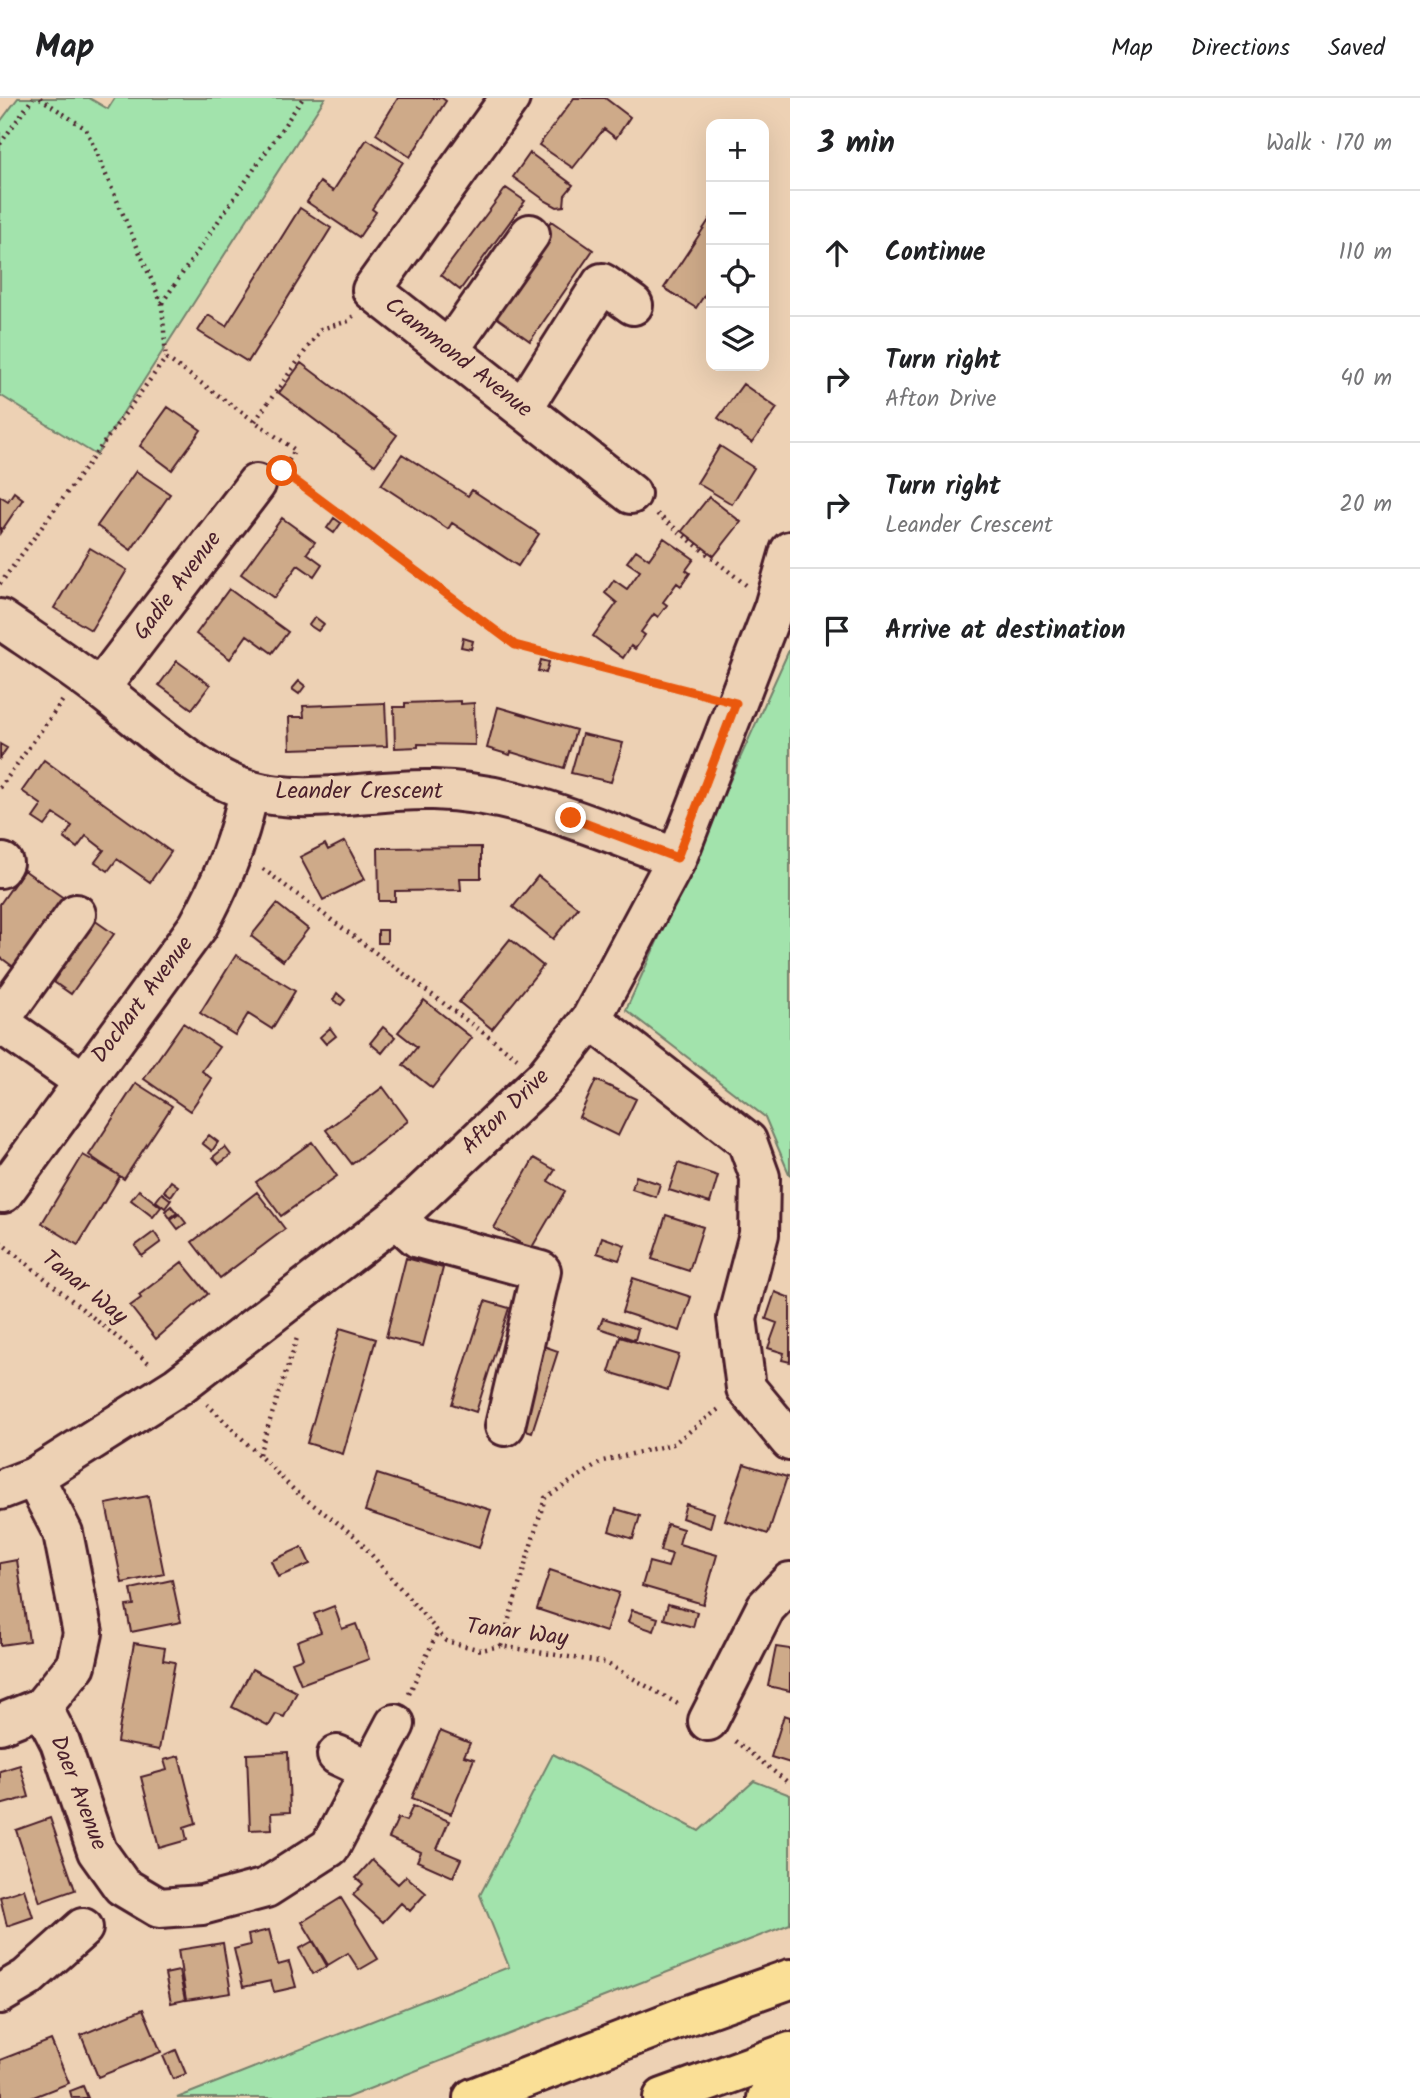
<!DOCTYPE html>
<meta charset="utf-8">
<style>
:root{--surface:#fff;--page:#f6f6f6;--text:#202124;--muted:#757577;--line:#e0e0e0}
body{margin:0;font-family:Kalam,sans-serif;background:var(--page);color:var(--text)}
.controls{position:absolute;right:21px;top:21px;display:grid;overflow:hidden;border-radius:14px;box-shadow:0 7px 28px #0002}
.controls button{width:63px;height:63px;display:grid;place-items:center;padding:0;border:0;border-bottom:2px solid var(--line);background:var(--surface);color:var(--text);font:35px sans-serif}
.stop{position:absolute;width:21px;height:21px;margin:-16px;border:5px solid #ea580c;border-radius:50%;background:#fff}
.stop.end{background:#ea580c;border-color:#fff;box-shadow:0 2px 7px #0008}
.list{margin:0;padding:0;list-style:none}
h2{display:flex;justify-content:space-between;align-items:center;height:91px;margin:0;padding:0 28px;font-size:30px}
h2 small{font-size:23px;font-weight:400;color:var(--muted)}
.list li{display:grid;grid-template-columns:46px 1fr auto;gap:21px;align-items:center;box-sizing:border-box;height:126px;padding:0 28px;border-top:2px solid var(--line)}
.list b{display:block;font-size:26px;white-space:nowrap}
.list p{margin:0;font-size:23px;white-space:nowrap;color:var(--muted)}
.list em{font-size:23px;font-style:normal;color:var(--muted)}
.icon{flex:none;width:38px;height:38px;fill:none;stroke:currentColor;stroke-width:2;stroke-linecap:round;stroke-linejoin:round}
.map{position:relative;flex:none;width:790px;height:2000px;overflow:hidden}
header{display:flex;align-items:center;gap:42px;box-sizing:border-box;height:98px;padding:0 35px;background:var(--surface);border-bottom:2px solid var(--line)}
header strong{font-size:33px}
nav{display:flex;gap:38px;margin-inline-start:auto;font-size:24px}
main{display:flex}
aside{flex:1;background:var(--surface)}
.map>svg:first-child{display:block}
.green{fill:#a2e3ac;stroke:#76816c;stroke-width:2}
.building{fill:#ceaa89;stroke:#4a1f2b;stroke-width:2}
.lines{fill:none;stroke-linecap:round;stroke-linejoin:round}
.minor-casing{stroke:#4a1f2b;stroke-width:44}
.highway-casing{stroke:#4a1f2b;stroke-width:44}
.path{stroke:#4a1f2b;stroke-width:4.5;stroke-dasharray:2 5;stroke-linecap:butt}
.minor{stroke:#edd1b4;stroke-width:38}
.highway{stroke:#fadf96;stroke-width:38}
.route{stroke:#ea580c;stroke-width:9}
.labels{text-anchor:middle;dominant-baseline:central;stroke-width:7;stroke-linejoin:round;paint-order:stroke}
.street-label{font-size:23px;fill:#4a1f2b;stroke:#edd1b4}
</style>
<header>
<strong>Map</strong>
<nav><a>Map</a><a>Directions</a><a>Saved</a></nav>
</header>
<main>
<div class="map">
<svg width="790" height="2000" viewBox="0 0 790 2000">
<rect width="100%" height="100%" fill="#edd1b4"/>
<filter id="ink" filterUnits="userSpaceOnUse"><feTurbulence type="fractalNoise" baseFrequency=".0143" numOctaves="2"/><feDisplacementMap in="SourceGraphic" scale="14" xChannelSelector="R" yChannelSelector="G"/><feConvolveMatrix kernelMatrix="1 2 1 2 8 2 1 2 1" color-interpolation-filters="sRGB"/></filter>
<g filter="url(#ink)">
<path class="green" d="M18,0H89L108,11L115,0H325L96,357L0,297V24Z
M790,550V1078L765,1019L626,912Z
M553,1656L699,1733L754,1683L790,1697V1826L346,2000H177L509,1869L480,1797Z"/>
<path class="building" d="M398,0H442L446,3L410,59L376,36Z
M574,0H605L630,19L616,40L604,31L573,70L539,47Z
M367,41L403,64L372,111L376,114L359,139L307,104L320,84L333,93Z
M530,55L573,87L565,97L564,108L557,109L546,103L513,79Z
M506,90L525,103L460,192L441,177Z
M300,110L331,130L248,264L198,233L208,217L226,228Z
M711,119V187L696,210L664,190Z
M551,123L593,152L530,243L489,214Z
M301,265L397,337L375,367L279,295Z
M743,286L777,310L752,345L718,320Z
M168,309L201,332L172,372L140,348Z
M720,348L754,370L732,406L697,385Z
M402,356L468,398L472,392L539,436L518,468L452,425L448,431L381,387Z
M136,373L170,396L131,452L97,428Z
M14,394L23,401L0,435V398L8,403Z
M709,399L741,424L714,458L682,433Z
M282,420L315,444L307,455L322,466L314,478L298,467L274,500L241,476Z
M334,420L341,425L334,435L327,430Z
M664,440L694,461L686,472L690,475L681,488L677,485L663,504L667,507L658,519L654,516L641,534L645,537L635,551L631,548L623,560L593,538L617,505L605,495L614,482L627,491L640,473L627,464L636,452L649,461Z
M90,450L127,472L91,532L54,510Z
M229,491L288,534L272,555L247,537L230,561L196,536Z
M315,519L324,526L318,533L309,527Z
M463,540L473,543L471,551L461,549Z
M541,562L549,564L546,575L538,573Z
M177,563L210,587L192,611L159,587Z
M299,583L305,588L299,596L292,591Z
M461,603V606L474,605L475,647L418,646V649L395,650L394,609H405V605Z
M385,605L387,648L290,651L289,619H304L303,608Z
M498,609L576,632L564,670L511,654L510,657L487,650Z
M582,636L623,645L611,684L571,675Z
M0,646L7,650L0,660Z
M44,662L171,754L150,784L117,761L108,773L95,764L104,752L86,738L77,750L64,740L72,728L54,716L45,728L33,720L42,707L22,693Z
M345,743L365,781L323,802L300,759L325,746L328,752Z
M481,749V780H460L461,792L395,793V803H379L378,750Z
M24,772L65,801L15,870L0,859V806Z
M538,778L578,810L553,841L513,809Z
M277,806L308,831L283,863L251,838Z
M94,822L114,836L71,896L51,882Z
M378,832H387V845H378Z
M510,841L543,868L492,931L459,904Z
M236,857L295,893L272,931L248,916L235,937L200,915Z
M337,895L345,902L341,907L333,902Z
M424,902L472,940L432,990L403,967L417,949L398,934Z
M183,925L219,949L202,973L212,981L190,1013L144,981Z
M383,929L395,939L382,955L370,945Z
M330,930L336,938L326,946L320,939Z
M596,982L636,1001L618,1038L579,1019Z
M136,985L172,1008L124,1081L89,1057Z
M383,989L408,1023L352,1066L326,1032Z
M209,1037L218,1044L212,1053L202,1045Z
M312,1044L337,1078L281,1118L256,1084Z
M225,1049L231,1057L219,1066L213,1059Z
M83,1057L120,1078L78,1147L42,1125Z
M534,1060L555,1072L548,1083L565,1093L531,1151L494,1130Z
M678,1065L718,1078L710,1105L669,1092Z
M636,1078L660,1086L656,1099L632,1091Z
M171,1083L178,1088L171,1098L164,1093Z
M139,1092L161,1109L153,1119L131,1102Z
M257,1094L285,1131L220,1180L192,1144Z
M162,1095L171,1102L165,1110L156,1103Z
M171,1108L177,1115L170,1120L165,1113Z
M179,1116L186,1125L178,1131L171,1122Z
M666,1117L703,1129L689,1173L652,1161Z
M154,1134L161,1144L142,1158L135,1148Z
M602,1139L625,1147L619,1162L597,1155Z
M406,1160L443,1170L423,1248L386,1239Z
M182,1164L208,1196L156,1241L130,1208L141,1200L139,1197Z
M633,1180L691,1199L680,1233L622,1214Z
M775,1194L790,1200V1264L782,1262L784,1255L768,1250L777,1225L766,1221Z
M485,1203L509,1210L476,1314L452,1306Z
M603,1220L638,1231L635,1242L599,1230Z
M340,1230L376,1241L343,1356L307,1345Z
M620,1239L679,1257L668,1292L609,1274Z
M535,1245L558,1253L532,1334L508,1326Z
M744,1366L787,1379L768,1436L725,1422Z
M377,1376L491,1412L479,1450L365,1413Z
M148,1398L164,1476L122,1485L106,1406Z
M686,1406L714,1415L710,1430L682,1420Z
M616,1411L640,1418L633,1441L609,1433Z
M667,1426L683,1431L679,1446L717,1457L703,1506L642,1488L649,1464L668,1469L672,1456L660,1453Z
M302,1449L310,1466L278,1479L271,1463Z
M17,1462L29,1543L0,1547V1465Z
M550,1472L619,1495L606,1534L537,1511Z
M172,1482L181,1524L131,1534L126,1508L134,1507L131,1491Z
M668,1506L697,1514L693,1529L664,1521Z
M334,1508L342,1531L356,1526L369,1561L301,1586L292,1564L303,1560L297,1543L321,1534L314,1516Z
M632,1512L658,1520L654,1533L628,1524Z
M134,1545L165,1550L163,1562L175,1564L159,1652L117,1644Z
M776,1549L790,1551V1593L768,1588Z
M252,1571L297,1594L284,1619L276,1616L269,1628L232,1609Z
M784,1617L790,1619V1665L771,1659Z
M440,1633L470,1645L464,1658L474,1661L451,1716L412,1700Z
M288,1654L290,1714L271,1715L272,1731L250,1732L247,1656Z
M179,1658L196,1725L184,1729L187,1742L159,1750L141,1679L167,1672L164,1662Z
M20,1667L29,1699L0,1707V1673Z
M413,1708L449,1723L437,1751L461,1761L453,1779L417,1763L421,1754L389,1740L398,1720L406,1723Z
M50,1720L75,1792L40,1804L16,1732Z
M372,1762L398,1786L406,1778L426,1795L410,1813L401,1805L383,1824L353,1797L363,1786L356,1780Z
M24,1791L33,1819L7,1828L0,1799Z
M341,1800L378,1861L359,1872L348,1855L328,1867L302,1824Z
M269,1832L278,1867L289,1864L296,1889L274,1894L271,1883L243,1889L234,1851L250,1847L248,1837Z
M313,1843L327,1868L313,1876L299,1851Z
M223,1845L231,1895L186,1902L178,1852Z
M179,1873L185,1902L171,1905L165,1876Z
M143,1911L161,1954L98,1979L81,1937Z
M51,1942L69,1985L31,2000H2L0,1962Z
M176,1952L186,1976L173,1981L163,1958Z
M83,1988L88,2000H72L70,1993Z"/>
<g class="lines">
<defs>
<path id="minor" d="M510,0L372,192L631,396
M449,252L530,136
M523,310L602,185L633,207
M0,521C35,545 71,568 104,594C146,626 198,677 248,692C308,709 373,690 433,692C519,694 598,731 677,760
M100,590L256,386
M0,770L3,765
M591,921L747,1043L760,1079L759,1136L737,1220L746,1290L790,1343
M0,922L76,816
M0,925L83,983
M3,1095L198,828C222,785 240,740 249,692
M396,1120L418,1140L541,1173L505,1328
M0,1392L34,1379L178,1288L396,1120L544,980L591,921L677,760L774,509L790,453
M42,1609L60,1644L97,1753L122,1788L159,1810L202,1807L266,1790L330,1749L395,1626
M708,1623L766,1509L790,1484
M0,1626L42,1609L76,1567L83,1535L63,1435L34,1379
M337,1657L369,1672
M0,1896L27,1880L83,1830"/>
<path id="highway" d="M473,2000L683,1919L790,1881
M663,2000L790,1954
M767,2000L790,1992"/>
</defs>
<use href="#minor" class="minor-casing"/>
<use href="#highway" class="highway-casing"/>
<path class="path" d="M40,0L86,31L162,206L166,260L295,352L284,370
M0,46L33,0
M162,205L303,0
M255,323L321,231L349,223L353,218
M289,378L515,547L704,597
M657,416L746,487
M0,486L166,260
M0,690L63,602
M263,771L517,960
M0,1144L149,1265
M207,1306L295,1393L356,1439L446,1543L481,1552L501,1548L606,1565L678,1606
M259,1356L297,1240
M501,1548L545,1400L603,1363L673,1346L719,1311
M409,1596L438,1533
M735,1643L790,1686"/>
<use href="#minor" class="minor"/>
<use href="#highway" class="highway"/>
</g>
</g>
<g class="lines" filter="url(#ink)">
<path class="route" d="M282,373L515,547L736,605L677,760L571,720"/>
</g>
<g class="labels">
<g class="street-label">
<text transform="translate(458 260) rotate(38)">Crammond Avenue</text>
<text transform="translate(178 488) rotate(-53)">Gadie Avenue</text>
<text x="359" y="694">Leander Crescent</text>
<text transform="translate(143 902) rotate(-53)">Dochart Avenue</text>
<text transform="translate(506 1014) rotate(-44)">Afton Drive</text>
<text transform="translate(84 1190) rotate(39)">Tanar Way</text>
<text transform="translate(517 1535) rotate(7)">Tanar Way</text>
<text transform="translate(78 1695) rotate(69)">Daer Avenue</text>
</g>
</g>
</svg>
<div class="controls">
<button>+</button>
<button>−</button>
<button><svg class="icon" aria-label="locate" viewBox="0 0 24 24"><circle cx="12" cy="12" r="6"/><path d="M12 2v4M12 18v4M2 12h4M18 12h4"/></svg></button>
<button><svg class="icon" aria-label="layers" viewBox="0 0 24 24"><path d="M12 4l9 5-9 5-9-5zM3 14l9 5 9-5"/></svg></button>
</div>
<div class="stop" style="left:282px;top:373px"></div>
<div class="stop end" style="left:571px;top:720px"></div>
</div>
<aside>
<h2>3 min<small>Walk · 170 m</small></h2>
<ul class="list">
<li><svg class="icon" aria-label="ahead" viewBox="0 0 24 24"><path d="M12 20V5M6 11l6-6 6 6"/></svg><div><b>Continue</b></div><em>110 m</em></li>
<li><svg class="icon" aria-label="right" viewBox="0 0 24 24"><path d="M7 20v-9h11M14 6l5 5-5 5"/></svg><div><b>Turn right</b><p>Afton Drive</p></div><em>40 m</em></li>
<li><svg class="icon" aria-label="right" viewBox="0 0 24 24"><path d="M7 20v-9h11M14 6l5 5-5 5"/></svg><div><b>Turn right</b><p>Leander Crescent</p></div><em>20 m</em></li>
<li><svg class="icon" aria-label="arrive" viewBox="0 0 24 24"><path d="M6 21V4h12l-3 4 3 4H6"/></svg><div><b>Arrive at destination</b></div></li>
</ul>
</aside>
</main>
